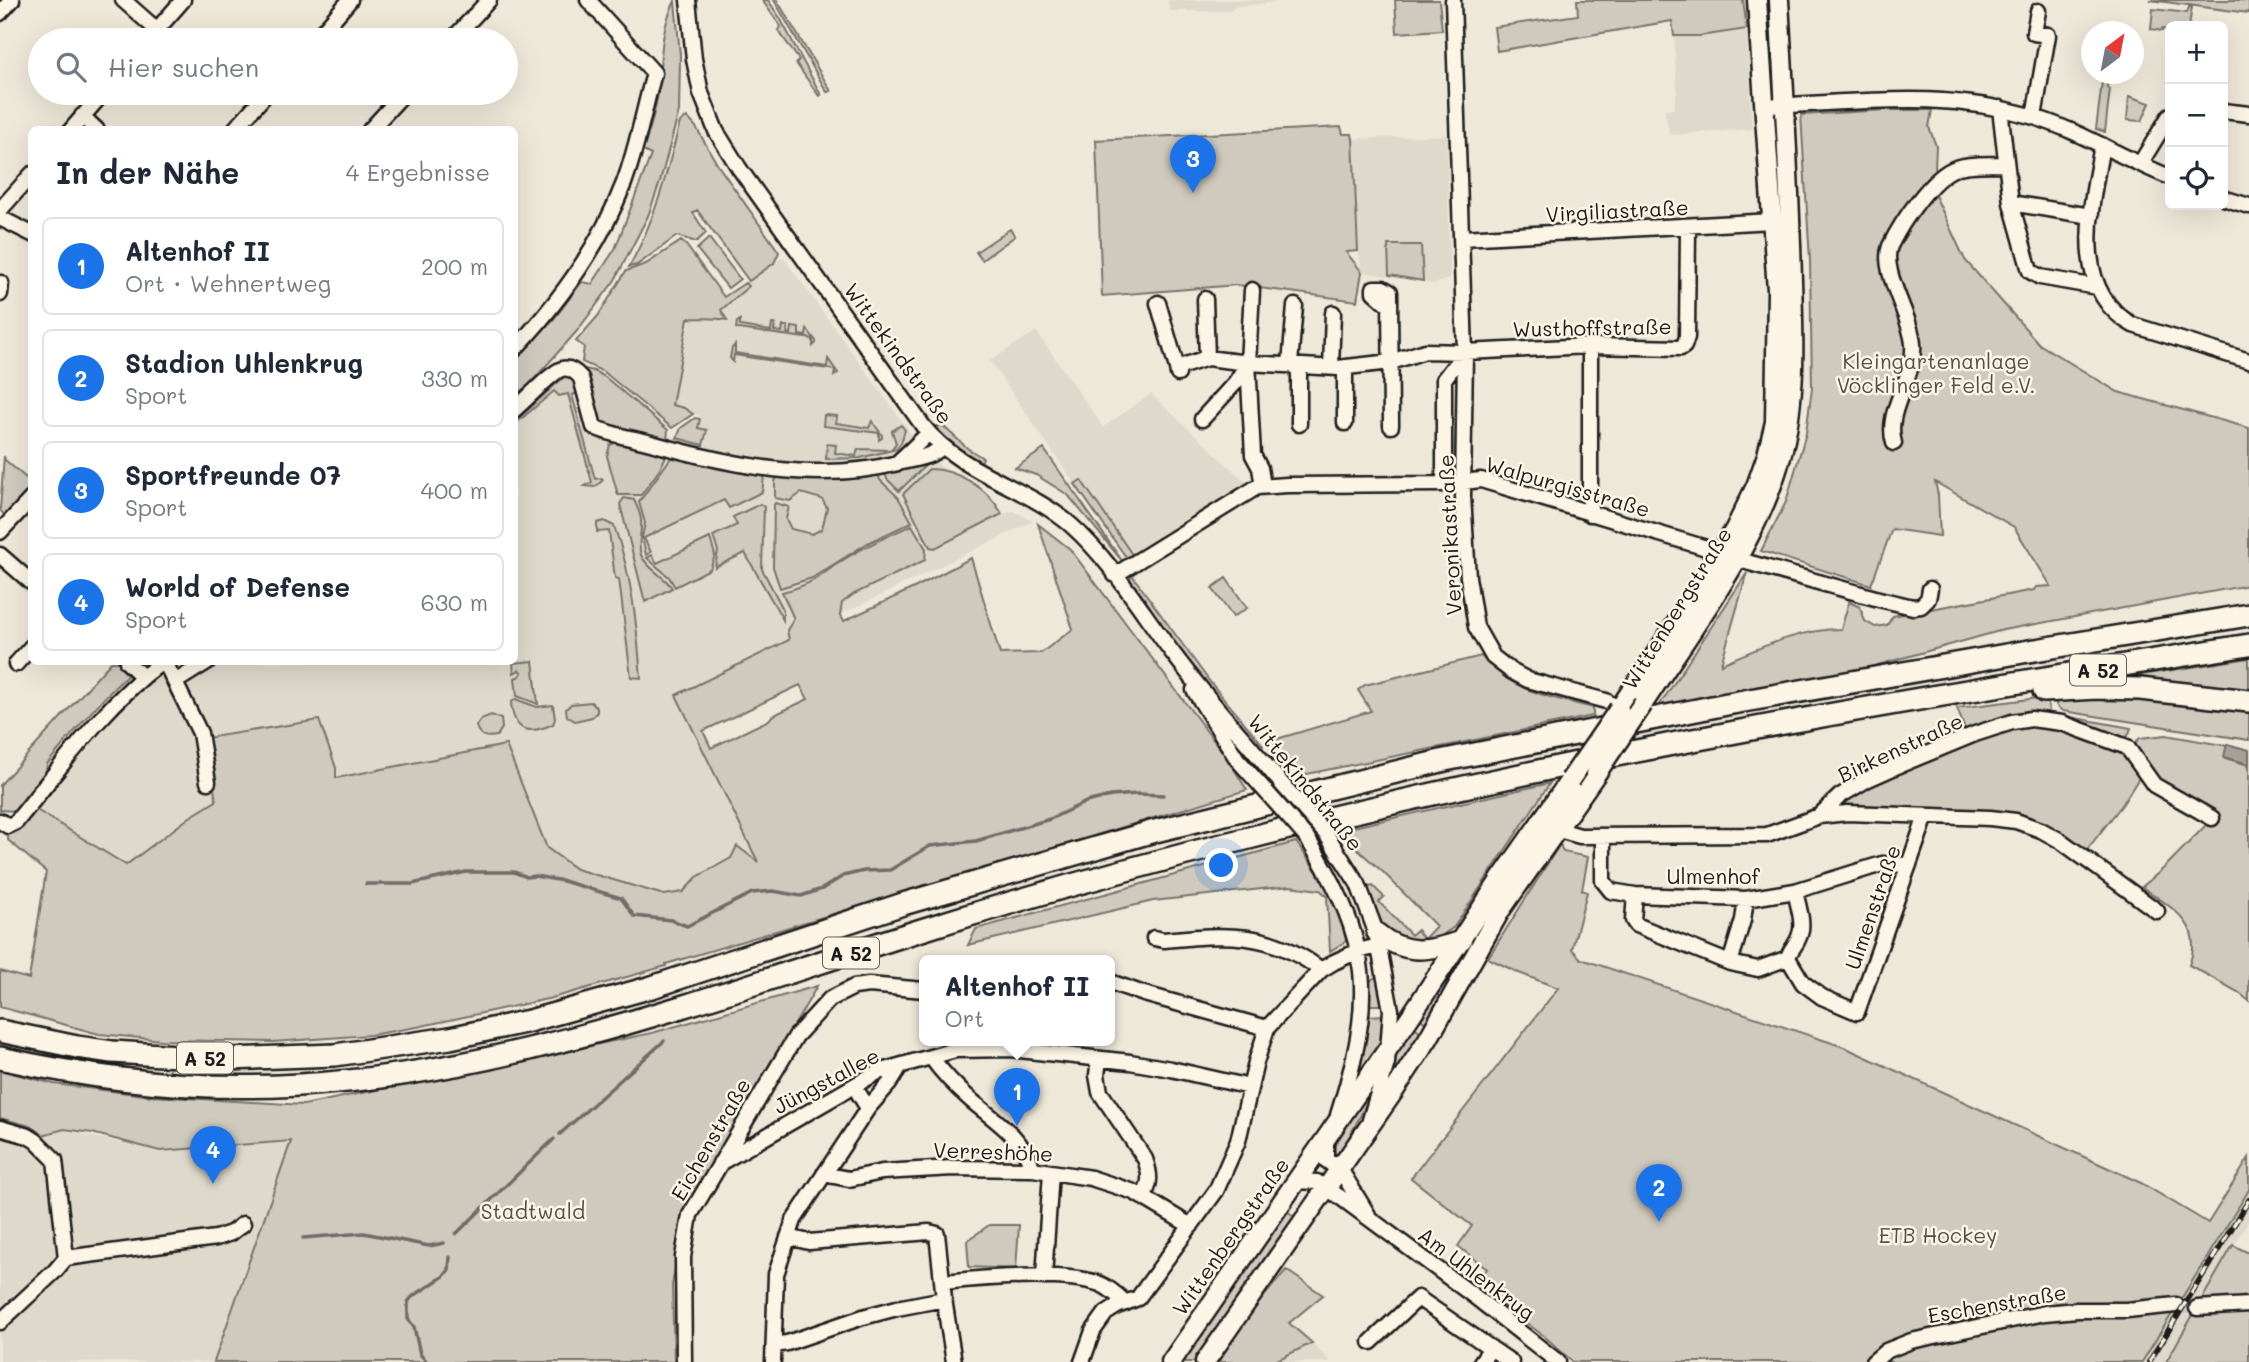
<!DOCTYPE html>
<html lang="de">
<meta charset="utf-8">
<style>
:root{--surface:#fff;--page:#f2f2f3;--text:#1f2937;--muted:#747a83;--line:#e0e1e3;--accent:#1a73e8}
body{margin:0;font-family:Mali,sans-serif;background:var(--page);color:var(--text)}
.controls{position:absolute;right:21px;top:21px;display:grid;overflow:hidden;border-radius:10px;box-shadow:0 7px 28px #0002}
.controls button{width:63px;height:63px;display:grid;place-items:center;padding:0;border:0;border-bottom:2px solid var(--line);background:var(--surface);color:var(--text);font:35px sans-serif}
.compass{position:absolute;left:2081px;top:21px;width:63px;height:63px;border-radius:50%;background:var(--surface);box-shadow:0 7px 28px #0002;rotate:32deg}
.you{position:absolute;left:1222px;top:866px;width:24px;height:24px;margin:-18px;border:5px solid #fff;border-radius:50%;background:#1a73e8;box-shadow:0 0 0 10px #1a73e833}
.badge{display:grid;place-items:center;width:46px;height:46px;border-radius:50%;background:var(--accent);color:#fff;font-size:23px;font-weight:700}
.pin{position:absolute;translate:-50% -58px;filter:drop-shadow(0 2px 4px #0008)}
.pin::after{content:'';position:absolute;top:37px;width:24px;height:21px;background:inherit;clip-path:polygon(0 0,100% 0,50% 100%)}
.popup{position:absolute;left:919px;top:955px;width:196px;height:91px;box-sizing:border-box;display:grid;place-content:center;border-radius:10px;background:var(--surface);filter:drop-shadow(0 2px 5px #0005);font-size:23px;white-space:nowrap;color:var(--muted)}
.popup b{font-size:26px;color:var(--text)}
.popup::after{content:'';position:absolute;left:50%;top:100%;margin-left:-14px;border:14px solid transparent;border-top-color:var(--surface)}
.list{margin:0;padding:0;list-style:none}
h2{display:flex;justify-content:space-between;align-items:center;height:91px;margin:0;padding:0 28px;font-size:30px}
h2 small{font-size:23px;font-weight:400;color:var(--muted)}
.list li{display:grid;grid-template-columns:46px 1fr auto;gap:21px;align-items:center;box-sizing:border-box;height:98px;margin:0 14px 14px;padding:0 14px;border:2px solid var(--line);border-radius:10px}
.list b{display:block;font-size:26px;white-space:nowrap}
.list p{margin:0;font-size:23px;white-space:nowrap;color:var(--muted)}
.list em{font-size:23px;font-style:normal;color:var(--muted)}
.icon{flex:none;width:38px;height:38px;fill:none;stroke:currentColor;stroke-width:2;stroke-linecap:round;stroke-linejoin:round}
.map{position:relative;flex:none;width:2249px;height:1362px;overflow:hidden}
.search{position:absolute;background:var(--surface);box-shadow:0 7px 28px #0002;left:28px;top:28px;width:490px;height:77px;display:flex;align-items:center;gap:18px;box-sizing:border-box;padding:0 24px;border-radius:38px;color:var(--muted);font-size:26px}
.panel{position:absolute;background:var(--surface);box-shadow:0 7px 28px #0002;left:28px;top:126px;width:490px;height:539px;border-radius:10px}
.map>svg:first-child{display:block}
.built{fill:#ded9cb}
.green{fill:#cfcabd;stroke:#76736c;stroke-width:2;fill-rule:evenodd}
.water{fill:#a7a299;stroke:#6f6c67;stroke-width:2}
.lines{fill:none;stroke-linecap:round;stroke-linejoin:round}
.stream{stroke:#6f6c67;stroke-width:3.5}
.minor-tunnel{stroke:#cec9bd;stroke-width:14;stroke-dasharray:14 7;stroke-linecap:butt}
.minor-casing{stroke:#1c1c1c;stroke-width:19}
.major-casing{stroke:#1c1c1c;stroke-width:23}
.highway-casing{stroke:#1c1c1c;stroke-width:26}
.minor{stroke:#fcf5e5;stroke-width:14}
.major{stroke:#fcf5e5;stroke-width:18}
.highway{stroke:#fcf5e5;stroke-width:21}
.rail-casing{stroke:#1c1c1c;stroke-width:6}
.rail{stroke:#fcf5e5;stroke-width:3.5;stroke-dasharray:10;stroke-linecap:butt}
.minor-bridge-casing{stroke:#1c1c1c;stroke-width:19;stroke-linecap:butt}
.major-bridge-casing{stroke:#1c1c1c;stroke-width:23;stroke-linecap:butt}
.minor-bridge{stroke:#fcf5e5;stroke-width:14}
.major-bridge{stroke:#fcf5e5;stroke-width:18}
.labels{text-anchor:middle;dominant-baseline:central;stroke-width:5;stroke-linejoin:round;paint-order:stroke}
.shield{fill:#fcf5e5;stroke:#5f5d58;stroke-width:2}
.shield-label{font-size:19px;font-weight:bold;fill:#1c1c1c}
.street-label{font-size:21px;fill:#1c1c1c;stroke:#fcf5e5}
.park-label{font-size:21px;fill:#52504c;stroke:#fcf5e5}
</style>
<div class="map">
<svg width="2249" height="1362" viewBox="0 0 2249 1362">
<rect width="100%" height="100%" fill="#eee8d9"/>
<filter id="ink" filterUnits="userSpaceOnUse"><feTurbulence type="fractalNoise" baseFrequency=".0143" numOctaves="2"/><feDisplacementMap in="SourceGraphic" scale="14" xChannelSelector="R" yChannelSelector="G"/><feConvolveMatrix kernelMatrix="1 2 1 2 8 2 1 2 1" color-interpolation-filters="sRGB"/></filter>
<g filter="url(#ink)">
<path class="built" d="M1168,0H1293L1232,7V11H1170Z
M1747,29L1752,129L1670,135L1664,109H1674L1677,90L1674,36H1700Z
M1447,135L1450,279L1434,284L1362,272L1358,251L1353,139Z
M783,257L928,457L948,471L980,487L996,504L1002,514L1014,511L1033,521L676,695L760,863L731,858L697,877L683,892L664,895L576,869L547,849L506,745L335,778L206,738L216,801L190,817L126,865L24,801L46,772L47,765L76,729L105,695L143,662H514L515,397L528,392L556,364L563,361H572L585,375L667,441L669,436L703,444L707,430L698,428L700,416L693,414L683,408L672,406L688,317L698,319L714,317L749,286L745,283Z
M1036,331L1103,427L1151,394L1250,486L1133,556L1081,481L1075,484L990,361Z
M57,1129L160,1151L291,1140L214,1362H0V1130L28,1137Z
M2249,1190V1220L2166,1362H2142Z
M1312,1343L1331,1362H1273Z"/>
<path class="green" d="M762,0H768L780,18L821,95L819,96L796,63L799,60L778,30L781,27Z
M774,0H777L831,91L827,92Z
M1395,0H1439L1442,30L1397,33Z
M1577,0H1743L1747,29L1700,36H1674L1672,21L1497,51L1494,27L1578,15Z
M2150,0H2239L2249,1V13Z
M675,1L680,55L679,111L660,182L648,216L615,280L577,331L528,386L515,394V359L553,320L582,282L592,284L615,249L651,155L643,151C649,132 655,113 658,93C661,62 660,29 675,1Z
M2189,7H2192L2189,26H2170V30L2162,29V31L2151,29L2153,9L2187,13Z
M2103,74H2108L2107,88L2110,89L2105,132L2096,129Z
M2129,96L2150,103L2142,121L2127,120Z
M1886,110H1932L1929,127L1936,146L1935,168L1942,178L1933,191L1965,260L2039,344L2118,392L2249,428V585L2003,630L1824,680L1653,715L1747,573L1721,664C1759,648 1799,629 1841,629L1849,602L1860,607L1865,621L1875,627L1887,625L1893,616L2034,590L2036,587L2051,586L2014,527L1935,482L1938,495L1940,536L1892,529L1871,585L1761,551L1786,502L1806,433L1812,388L1810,260L1801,115Z
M687,117L696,127L717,164L779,252L774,263L749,281L697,210L693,213L706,233L696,242L677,236L637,265L629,267C655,221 667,173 680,122Z
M1341,127L1343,134H1352L1353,139L1358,251L1346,252L1362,272L1357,301L1237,285L1102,296L1096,140Z
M1010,229L1015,236L982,260L976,252Z
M709,238L740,279L728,288L697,249Z
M681,241L686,245L724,297L745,283L749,286L721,310L727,320C713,317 701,319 688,318L672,405L684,408L693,414L672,428L604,372L582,362L584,347L576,341L598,316L626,271L646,264Z
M1388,245H1421L1423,281L1389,275Z
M740,320V326L771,331L772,324H775L774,331L782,332L783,326H788L787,333L791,334L792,327L799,328V335L806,336L807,329L816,341V343L813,346V339L738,329L736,328L737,322Z
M735,345V353L827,367L828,359L838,373L834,376L835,370L734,355L733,362L730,358L732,348Z
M585,369L594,371L605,377L668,430L667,441L601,422L598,418Z
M565,376C575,378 577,384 579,393L572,395L595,479L602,478L603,480L595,487L585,486L592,482L568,394L559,396L554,391L515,424V421Z
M824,415L837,416L836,423L869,428L872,421L882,435V438L879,440V433L823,426Z
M695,418L700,419L698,428L707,430L703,445L677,438L681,428Z
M901,425L905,430L901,443L896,449L860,458L826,459L827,444L836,445L835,453L856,456L858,449L891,450L896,443L892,431Z
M937,426H943L967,448L983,458L981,462L955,447L933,428Z
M619,441L667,454L660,469L641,495H618L607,456L610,445Z
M1044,449L1123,562L1068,495L1036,475L1015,468Z
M673,455L760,474L764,477L762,492L729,508L724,500L644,538L651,552L646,555L642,537L645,523L639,502Z
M4,456L5,460L32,483L31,487L5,516L0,510Z
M926,461L928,463L899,491L887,479L885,473Z
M929,469C958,469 989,489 1002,514L935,548L930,547L903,494Z
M878,474L880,480L898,497L912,522L868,543L812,578L780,588L773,567L774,505L775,503L789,507L786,519L791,529L812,534L822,529L827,508L822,499L801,493L790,501L775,498V481L778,477Z
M1081,480L1133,556L1128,559L1123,553L1075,484Z
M624,498L634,500C637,507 641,514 641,521C642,534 637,543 641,555C647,569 664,575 672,588L645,602L620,504Z
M760,504L764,507L762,569L783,609V620L745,553L715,567L718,551L713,536L737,525L733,517Z
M604,521L614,526C632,574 637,627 641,678L631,677L619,579L615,578L609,531L597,532V523Z
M1038,524L1070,549L1229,761L1247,790L666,964V966L552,998L417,1027L370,1035L273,1042L162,1040L99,1034L0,1007V971L29,979L46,872L8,840L9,826L30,806L126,865L190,817L216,801L206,738L319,720L336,768V778L506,745L547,848L576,869L664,895L683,892L697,877L731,858L737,846L758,862L676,695L789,640L787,630L794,619L782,592C816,584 821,573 848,557C869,544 890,535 912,525L926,549L925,560L854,594L842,603L840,615L844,621L916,587L971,558L1000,654L1041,653L1073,629ZM800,685L808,699L772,716L769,720L711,748L703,731Z
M710,538L715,555L710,569L675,587L669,577L647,558L652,555L657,563Z
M1132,575L1210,682L1263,745L1262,748L1292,778L1285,779L1212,694L1131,585L1130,578Z
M1226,578L1247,608L1233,617L1212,588Z
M1481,656C1517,694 1545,695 1593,708V716L1302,775L1270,741L1371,711L1358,690L1365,685Z
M2249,658V694L2119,679L2135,676Z
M533,661L538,704L517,696L515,678L520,676L522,672L519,670L514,673L513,663Z
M111,662H143C106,692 77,728 47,764L46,772L15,811L0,810V785Z
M2118,694L2249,708V740L2063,711C2055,707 2055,703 2057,695Z
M2046,697L2049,710L2045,715L2136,752L2135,743L2140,738L2166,735L2228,746L2225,758L2249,765V1001L2238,992L2189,965C2205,923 2171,908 2142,887L2164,868L2212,819L2142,773L2122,805L2085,852L2064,836L2029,817L1990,810L1847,808L1841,805L1845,799L1967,735L1957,708Z
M515,699L537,707L553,705L555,719L553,724C527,736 514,731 511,703Z
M591,702L597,708V712L592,717L575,721L567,716L566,709L571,704Z
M491,715L501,719L502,728L497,736C486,738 479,737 476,726L481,719Z
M2061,716H2065L2131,728L2128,736L2118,739Z
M1550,783L1454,927L1444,934L1438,942L1406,943L1384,927L1366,891L1369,887L1373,886L1384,897L1379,902L1411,935L1417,930L1424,939L1436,926L1383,872L1341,835L1340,830Z
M1296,842C1318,873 1341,903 1346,941L1330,951L1327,896L1320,890L1290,886L1153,901L968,945L976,929Z
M1560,844L1563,852L1588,857L1582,890L1587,892L1572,949L1581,959L1844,1047L2141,1183L2208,1223L2249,1158V1190L2142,1362H1573L1544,1336L1492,1298L1490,1305L1472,1288L1487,1269L1458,1246L1472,1226L1411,1178L1558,988L1519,973L1488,958Z
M1480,925L1484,928L1428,1024L1417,1017Z
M1375,977L1379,978L1384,1005H1368L1369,982Z
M817,986L685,1214L672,1285L674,1362H214L291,1141L160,1151L92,1133L64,1129L43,1135L30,1126L0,1118V1070L54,1084L152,1096L304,1105L652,1033Z
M1385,1015L1384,1039L1359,1077L1357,1071L1367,1016Z
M1411,1025L1423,1033L1391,1082L1399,1042Z
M1377,1078C1366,1107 1352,1133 1336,1160L1332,1158V1149Z
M1283,1208L1299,1220L1198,1362H1178Z
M989,1225H1019L1016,1269L969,1267L967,1241Z
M2233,1245L2249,1253V1362H2166Z
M1286,1270L1323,1295L1289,1323L1312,1343L1273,1362H1210Z"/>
<path class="water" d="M2227,744L2249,750V764L2224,757Z"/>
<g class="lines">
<path class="stream" d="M366,884H412L466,872H514L527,877L535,876L563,881L621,898L634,916L671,920L687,926L752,893L773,891L801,896L822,889L843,876L864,871L890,870L930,846L976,841L1050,819L1086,802L1111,796L1137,794L1163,795
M560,1134L664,1041
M456,1234L554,1139
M303,1238L364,1233L429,1246L444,1243
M427,1362L420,1354L414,1327L408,1319V1302L412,1297L444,1276L449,1270L450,1257"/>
<path class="minor-tunnel" d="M2176,1305L2197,1308"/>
<defs>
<path id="minor" d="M123,0L157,30
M688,0L694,59L701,93L716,131L739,168L923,426C962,475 1027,486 1072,526C1113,563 1142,613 1175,656C1208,700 1246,741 1281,783
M1453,0L1465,352L1463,496L1468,577L1476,627L1493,657L1511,671L1528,680L1606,701L1619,709
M0,13L12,0
M148,40L183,0
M315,40L350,0
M452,40L489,0
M1764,106C1861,103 1939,89 2034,117C2082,132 2124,159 2170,177
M2000,108L2011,203L2030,271L2040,277L2097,287
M2223,111L2249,114
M82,116L97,130
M2034,117L2048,35L2034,33L2038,11
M71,130L103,93
M234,130L267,93
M370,130L404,93
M2102,145C2092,204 2068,289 2133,325L2249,361
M2140,164L2170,115
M2223,198L2249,206
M2011,203L2091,216
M0,210L32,174
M0,218L32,234
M1462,238L1773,221
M1252,290L1248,363L1253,455L1260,468L1263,486
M0,294L1,283
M1205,299L1207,358
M1158,303L1177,368
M1390,306L1374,292V288H1383L1390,292L1391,426
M514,350C560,301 600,246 624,183C637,148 644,109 654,73L588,0
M1290,364L1295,306
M1331,367L1333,313
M1345,367V423
M1178,374L1177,368L1207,358L1248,363L1338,368L1391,362L1425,351L1465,352L1590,346L1681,348L1684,346L1687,337L1688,227
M514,410C524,402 553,371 562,369C570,367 576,372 581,378L594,427C611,435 632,438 651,443C729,465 817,484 898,463C913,459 930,458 942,447
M1202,419L1235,383L1248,363
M1299,424V366
M1894,443C1884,410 1916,378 1913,344C1911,315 1880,271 1890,246C1901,223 1932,176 1956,168C1970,163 1990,165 2005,164
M898,462L929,433
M1444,484V379L1465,352
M1590,514V346
M0,532L32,498
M0,555L32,583
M1115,575L1257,487L1287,485L1444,484L1481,480L1703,547L1750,563L1879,599L1913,607L1921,606L1928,599L1930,589
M127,662L142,676
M165,662L200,733L208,782
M16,664L32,646
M175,682L207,662
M1194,690L1237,759L1262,787
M1819,816L1847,813L1990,818L2016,821L2041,830L2061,841L2157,911
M1542,817L1566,832L1580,836L1767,835L1819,816L1840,796L1868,779L1895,767L1975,734L2012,722L2031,719L2062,723L2127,747L2154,785L2212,818
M0,821L8,826L16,822C61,767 104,705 162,662
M1326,834L1358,884L1376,932L1391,1010L1387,1063L1370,1120
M1603,837V881L1611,891L1635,895L1746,899L1795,891L1882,864L1909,865
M1307,838C1373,943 1375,998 1338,1115
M1635,895L1633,920L1636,925L1730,963L1758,969L1788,958C1790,949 1796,946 1799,937C1805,924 1798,906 1795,891
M1154,938L1164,940C1225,934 1270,930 1321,970
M1788,958L1803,983L1822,997L1857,1012L1926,816
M1730,963L1743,920L1746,899
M1110,982L1144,994L1267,1028
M931,1057C943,1074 957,1088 972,1101C997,1122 1022,1137 1033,1169
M1099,1059L1097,1075L1100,1092L1145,1159C1150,1173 1152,1185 1142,1197
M859,1094L868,1108
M0,1128L28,1136L36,1141L55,1160L66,1258
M1326,1138V1160L1333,1165L1346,1159
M720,1163L878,1072L955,1050L1010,1049L1130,1062L1171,1069L1250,1087
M1340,1169L1368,1215
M824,1174L849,1179L882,1172L953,1168L1033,1169L1051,1172L1091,1178L1134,1192L1191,1226
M1295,1181L1317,1182L1343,1199L1474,1296L1558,1362
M788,1237L809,1242L929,1232L937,1234L944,1299L954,1362
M1044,1277L1051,1172
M943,1282C983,1278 1063,1271 1100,1284C1110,1288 1118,1296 1126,1303
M2197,1308L2249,1305
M0,1322L55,1271L66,1258L216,1238L231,1233L243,1224
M1371,1342L1418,1298L1511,1362
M774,1345L787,1343L863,1317L897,1308L944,1299
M684,1362L683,1257L690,1215L796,1036L830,999L854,987L869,985L924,990
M773,1362L776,1274L794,1220L868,1108L889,1084L900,1066
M1082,1362L1093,1331L1106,1313L1117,1306L1138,1298L1216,1191L1238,1141L1256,1062L1267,1028L1321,970L1334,962L1358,951L1379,946
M1481,1362L1491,1348
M1873,1362L1886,1351L1911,1341L2045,1313L2077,1310H2127L2176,1305"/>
<path id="major" d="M1643,704C1690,631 1751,553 1777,470C1797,409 1794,344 1792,281C1790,187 1784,94 1779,0
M1619,709L1674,627L1735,529L1756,486L1767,455L1775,422L1777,290L1757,0
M1376,932C1405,956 1428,952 1462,940
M1171,1362L1410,1017L1500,880L1570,780
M1205,1362L1394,1091L1428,1039L1500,911L1596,774"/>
<path id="highway" d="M2044,691L2097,688L2140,689L2249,701
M0,1031L77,1047L112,1052L228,1059L335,1055L450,1038L529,1021L652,987L903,904L1151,832L1445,760L1727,704L2023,652L2249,615
M0,1058C98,1080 198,1091 299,1085C511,1073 714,995 915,932C1025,897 1137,866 1249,838C1578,754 1914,698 2249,645"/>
</defs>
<use href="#minor" class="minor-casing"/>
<use href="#major" class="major-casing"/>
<use href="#highway" class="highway-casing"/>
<use href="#minor" class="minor"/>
<use href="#major" class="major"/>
<use href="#highway" class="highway"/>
<defs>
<path id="rail" d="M2149,1362L2249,1200"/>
</defs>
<use href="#rail" class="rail-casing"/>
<use href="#rail" class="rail"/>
<defs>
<path id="minor-bridge" d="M1281,783L1326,834
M1262,787L1307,838"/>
<path id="major-bridge" d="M1596,774L1643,704
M1570,780L1619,709"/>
</defs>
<use href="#minor-bridge" class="minor-bridge-casing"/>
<use href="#major-bridge" class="major-bridge-casing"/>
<use href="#minor-bridge" class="minor-bridge"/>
<use href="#major-bridge" class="major-bridge"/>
</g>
</g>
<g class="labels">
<g class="shield">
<rect x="2070" y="654.5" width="56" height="31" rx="5"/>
<rect x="823" y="937.5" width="56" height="31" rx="5"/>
<rect x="177" y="1042.5" width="56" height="31" rx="5"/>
</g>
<g class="shield-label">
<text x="2098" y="670">A 52</text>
<text x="851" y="953">A 52</text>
<text x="205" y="1058">A 52</text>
</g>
<g class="street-label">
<text transform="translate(1617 210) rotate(-3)">Virgiliastraße</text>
<text transform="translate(1592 327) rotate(-1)">Wusthoffstraße</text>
<text transform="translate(899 353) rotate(54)">Wittekindstraße</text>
<text transform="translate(1568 486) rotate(16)">Walpurgisstraße</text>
<text transform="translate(1449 535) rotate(-93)">Veronikastraße</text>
<text transform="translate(1676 608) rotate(-58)">Wittenbergstraße</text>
<text transform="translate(1900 747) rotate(-25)">Birkenstraße</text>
<text transform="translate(1306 782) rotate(51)">Wittekindstraße</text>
<text x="1713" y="875">Ulmenhof</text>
<text transform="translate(1872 907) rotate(-71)">Ulmenstraße</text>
<text transform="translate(826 1080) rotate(-28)">Jüngstallee</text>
<text transform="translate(710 1139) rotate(-60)">Eichenstraße</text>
<text transform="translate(993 1151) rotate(2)">Verreshöhe</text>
<text transform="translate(1230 1236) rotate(-55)">Wittenbergstraße</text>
<text transform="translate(1477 1273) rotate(37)">Am Uhlenkrug</text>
<text transform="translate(1997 1303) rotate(-10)">Eschenstraße</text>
</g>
<g class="park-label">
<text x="1936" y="360">Kleingartenanlage<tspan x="1936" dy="24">Vöcklinger Feld e.V.</tspan></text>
<text x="533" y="1210">Stadtwald</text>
<text x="1938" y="1234">ETB Hockey</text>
</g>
</g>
</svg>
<div class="controls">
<button>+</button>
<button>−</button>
<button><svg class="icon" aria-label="locate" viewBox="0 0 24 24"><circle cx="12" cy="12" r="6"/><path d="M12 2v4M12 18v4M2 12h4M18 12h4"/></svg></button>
</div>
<svg class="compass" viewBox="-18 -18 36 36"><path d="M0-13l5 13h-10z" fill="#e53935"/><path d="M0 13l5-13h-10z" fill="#747a83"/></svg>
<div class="you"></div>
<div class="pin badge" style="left:1017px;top:1126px">1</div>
<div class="popup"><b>Altenhof II</b>Ort</div>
<div class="pin badge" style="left:1659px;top:1222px">2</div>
<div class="pin badge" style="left:1193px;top:193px">3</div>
<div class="pin badge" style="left:213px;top:1184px">4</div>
<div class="search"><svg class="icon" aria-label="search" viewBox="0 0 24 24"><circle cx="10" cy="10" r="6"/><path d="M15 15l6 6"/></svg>Hier suchen</div>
<section class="panel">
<h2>In der Nähe<small>4 Ergebnisse</small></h2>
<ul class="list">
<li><span class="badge">1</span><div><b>Altenhof II</b><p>Ort · Wehnertweg</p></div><em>200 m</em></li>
<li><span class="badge">2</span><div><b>Stadion Uhlenkrug</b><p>Sport</p></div><em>330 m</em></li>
<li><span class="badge">3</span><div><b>Sportfreunde 07</b><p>Sport</p></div><em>400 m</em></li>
<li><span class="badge">4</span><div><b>World of Defense</b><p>Sport</p></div><em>630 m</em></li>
</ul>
</section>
</div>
